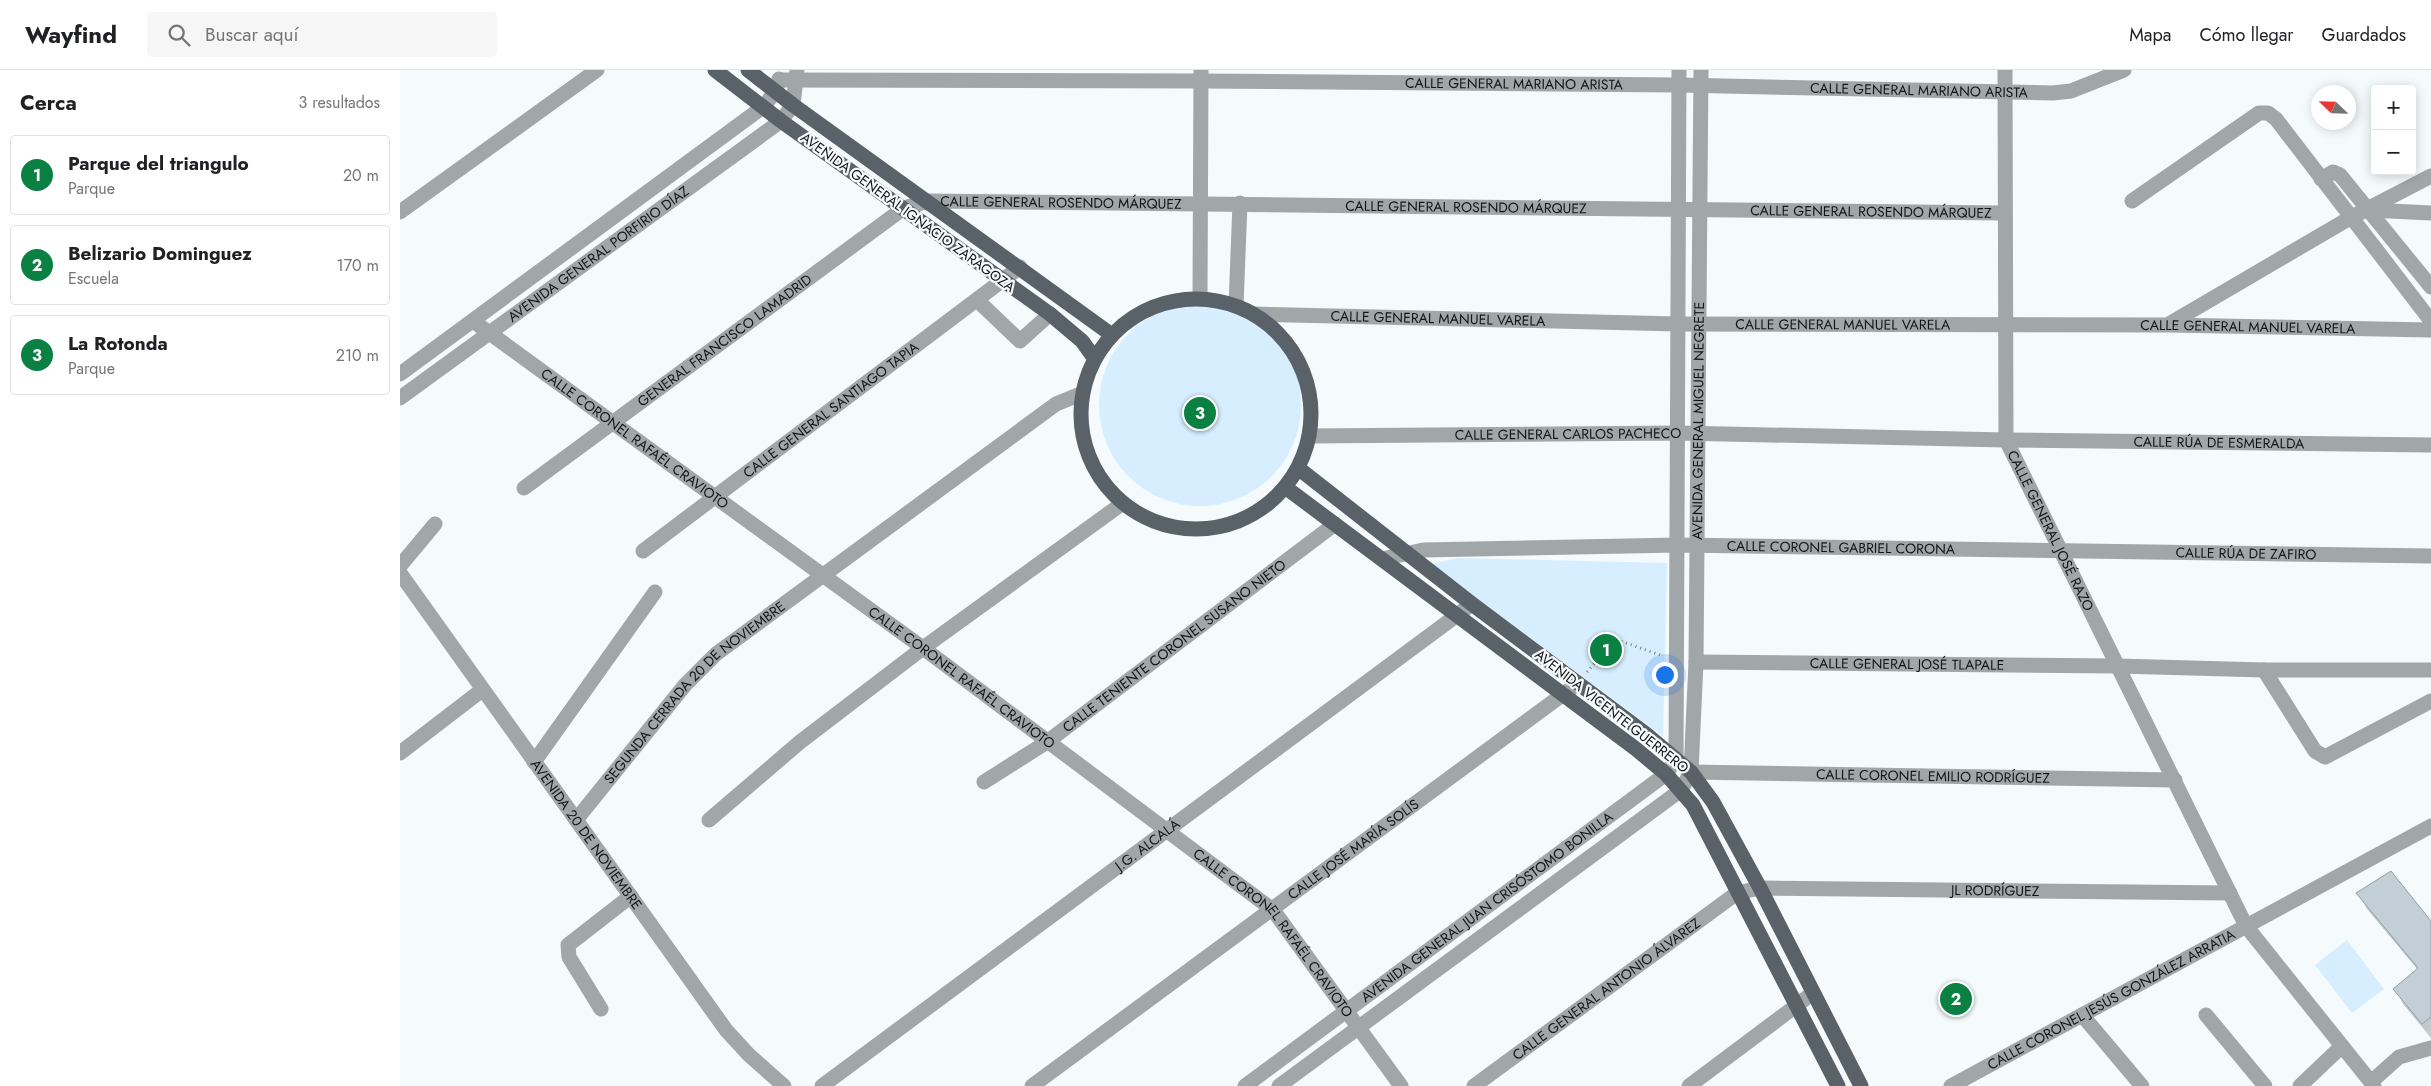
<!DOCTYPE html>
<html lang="es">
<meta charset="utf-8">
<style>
:root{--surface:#fff;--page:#f6f6f6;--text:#202124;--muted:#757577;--line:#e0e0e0;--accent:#0b8043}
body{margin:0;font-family:Jost,sans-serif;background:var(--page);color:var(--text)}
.controls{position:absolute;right:15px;top:15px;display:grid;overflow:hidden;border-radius:5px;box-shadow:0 2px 12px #0003}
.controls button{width:45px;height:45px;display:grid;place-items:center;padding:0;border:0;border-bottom:1px solid var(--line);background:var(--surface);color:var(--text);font:25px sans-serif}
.compass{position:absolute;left:1911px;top:15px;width:45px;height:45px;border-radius:50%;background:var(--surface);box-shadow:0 2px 12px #0003;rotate:293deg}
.you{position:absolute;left:1264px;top:604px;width:18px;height:18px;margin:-12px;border:4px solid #fff;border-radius:50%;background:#1a73e8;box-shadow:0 0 0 8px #1a73e833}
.badge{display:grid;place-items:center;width:32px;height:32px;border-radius:50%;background:var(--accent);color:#fff;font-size:16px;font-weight:700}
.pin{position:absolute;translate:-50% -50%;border:2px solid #fff;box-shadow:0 1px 5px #0006}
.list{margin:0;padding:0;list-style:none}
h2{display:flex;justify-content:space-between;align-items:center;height:65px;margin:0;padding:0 20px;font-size:21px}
h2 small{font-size:16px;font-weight:400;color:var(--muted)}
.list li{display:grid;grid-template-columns:32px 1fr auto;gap:15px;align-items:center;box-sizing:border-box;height:80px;margin:0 10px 10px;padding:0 10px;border:1px solid var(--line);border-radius:5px}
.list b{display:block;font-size:19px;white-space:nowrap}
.list p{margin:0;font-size:16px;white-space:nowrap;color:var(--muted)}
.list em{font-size:16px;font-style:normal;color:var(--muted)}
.icon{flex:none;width:28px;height:28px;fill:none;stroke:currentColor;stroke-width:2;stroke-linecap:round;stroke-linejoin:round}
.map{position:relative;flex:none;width:2031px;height:1016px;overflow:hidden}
header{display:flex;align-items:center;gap:30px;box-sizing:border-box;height:70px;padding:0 25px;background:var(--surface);border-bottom:1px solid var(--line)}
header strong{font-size:24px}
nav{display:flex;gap:28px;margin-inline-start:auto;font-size:18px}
.search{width:350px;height:45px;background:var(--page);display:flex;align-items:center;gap:12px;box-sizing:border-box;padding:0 18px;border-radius:5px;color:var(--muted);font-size:19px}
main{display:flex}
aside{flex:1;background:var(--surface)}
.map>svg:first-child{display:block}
.green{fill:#d6eeff}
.shadow{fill:#0003}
.building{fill:#c3cfd7;stroke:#939fa6}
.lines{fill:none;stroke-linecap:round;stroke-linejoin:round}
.path{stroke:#797d80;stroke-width:3;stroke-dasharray:1 4;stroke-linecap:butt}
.minor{stroke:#a1a6a9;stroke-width:15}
.major{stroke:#596268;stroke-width:15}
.labels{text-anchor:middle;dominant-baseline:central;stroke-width:4.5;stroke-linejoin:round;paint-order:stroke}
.street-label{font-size:14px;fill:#121618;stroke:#f5fafd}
</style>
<header>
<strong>Wayfind</strong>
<div class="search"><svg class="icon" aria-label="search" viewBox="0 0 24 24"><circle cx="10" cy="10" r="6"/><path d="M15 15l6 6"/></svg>Buscar aquí</div>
<nav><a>Mapa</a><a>Cómo llegar</a><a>Guardados</a></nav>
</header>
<main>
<aside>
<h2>Cerca<small>3 resultados</small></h2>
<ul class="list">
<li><span class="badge">1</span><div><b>Parque del triangulo</b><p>Parque</p></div><em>20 m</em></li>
<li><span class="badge">2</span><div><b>Belizario Dominguez</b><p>Escuela</p></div><em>170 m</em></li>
<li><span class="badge">3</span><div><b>La Rotonda</b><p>Parque</p></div><em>210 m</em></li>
</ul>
</aside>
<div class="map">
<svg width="2031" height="1016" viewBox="0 0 2031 1016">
<rect width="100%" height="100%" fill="#f5fafd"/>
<path class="green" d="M699 335a101 101 0 1 1 202 0a101 101 0 1 1-202 0Z
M1057,488L1267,493L1263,666L1031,494Z
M1947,870L1984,919L1952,943L1915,895Z"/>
<path class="shadow" d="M1958,823L2031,853V968L2004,935L1995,919L2018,900L1967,839Z"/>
<path class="building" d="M1991,801L2031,851V947L2022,954L1993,919L2018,898L1956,823Z"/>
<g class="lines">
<path class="path" d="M1187,602L1215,569L1263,586"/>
<g class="minor">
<path id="s1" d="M1605,0L1606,370L1846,856L1974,1016"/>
<path id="s2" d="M379,10L801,11L1278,15L1653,23L1671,21L1724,0"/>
<path d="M1921,109L1933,102L1940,105L2031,217"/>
<path d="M1732,131L1859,43H1868L1876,49L2031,251"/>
<path d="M1969,140L2031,143"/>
<path d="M0,142L197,0"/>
<path d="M800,228L801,0"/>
<path d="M577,230L620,271L650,244"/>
<path d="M836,236L840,133"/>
<path id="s3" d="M854,244L1278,254L1768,255L2031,260"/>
<path id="s4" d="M73,251L523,578L873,840L1001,1016"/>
<path d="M1769,254L1950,148L2031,106"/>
<path d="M0,304L363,37L376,21L379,9"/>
<path id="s5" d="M0,328L381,51L393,35L397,0"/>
<path id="s6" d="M909,366L1279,363L1606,370L2031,375"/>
<path id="s7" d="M124,418L504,138L529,131L1604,143"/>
<path id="s8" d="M243,481L620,197"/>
<path id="s9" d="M982,489L1023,480L1278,475L2031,486"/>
<path d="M0,496L35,454"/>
<path id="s10" d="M0,503L326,960L349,985L384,1016"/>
<path id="s11" d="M1296,592L1718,596L1864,600H2031"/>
<path d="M1864,600L1915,681L1925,687L2031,631"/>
<path d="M0,683L82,620"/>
<path d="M134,692L255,522"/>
<path id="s12" d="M1291,702L1775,710"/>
<path id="s13" d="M584,712L647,672L935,454"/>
<path id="s14" d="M176,750L285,615L316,584L656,334L683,323"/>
<path d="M309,750L400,672L523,578L723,433"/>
<path d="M201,939L169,887L168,875L231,826"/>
<path d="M1682,945L1742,1016"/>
<path d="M1806,945L1865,1016"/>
<path d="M1971,1012L1999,987L2031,978"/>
<path id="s15" d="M422,1016L1072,534"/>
<path id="s16" d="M632,1016L1177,614"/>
<path id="s17" d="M845,1016L1266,704L1276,689L1279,0"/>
<path id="s18" d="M879,1016L1281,720L1291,702L1296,592L1301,0"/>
<path id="s19" d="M1074,1016L1337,823L1360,818L1830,823"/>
<path d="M1289,1016L1413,923"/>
<path id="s20" d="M1551,1016L2031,756"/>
<path d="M1900,1016L1942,976"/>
</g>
<path class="major" d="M315,0L381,51L650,244L682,271L695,289
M348,0L393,35L712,265
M681 344a115 115 0 1 1 230 0a115 115 0 1 1-230 0Z
M898,398L1072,534L1246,664L1291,702L1313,732L1360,818L1461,1016
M885,417L1236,679L1266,704L1293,735L1438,1016"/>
</g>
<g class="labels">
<g class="street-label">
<text stroke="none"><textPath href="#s2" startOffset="735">CALLE GENERAL MARIANO ARISTA</textPath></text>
<text stroke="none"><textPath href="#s2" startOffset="1140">CALLE GENERAL MARIANO ARISTA</textPath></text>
<text stroke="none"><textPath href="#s7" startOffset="630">CALLE GENERAL ROSENDO MÁRQUEZ</textPath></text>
<text stroke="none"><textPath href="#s7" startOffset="1035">CALLE GENERAL ROSENDO MÁRQUEZ</textPath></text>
<text transform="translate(508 142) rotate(36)">AVENIDA GENERAL IGNACIO ZARAGOZA</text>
<text stroke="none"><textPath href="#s7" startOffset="1440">CALLE GENERAL ROSENDO MÁRQUEZ</textPath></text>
<text stroke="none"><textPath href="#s5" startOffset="245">AVENIDA GENERAL PORFIRIO DÍAZ</textPath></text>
<text stroke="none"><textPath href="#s3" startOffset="184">CALLE GENERAL MANUEL VARELA</textPath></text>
<text stroke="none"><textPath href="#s3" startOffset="589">CALLE GENERAL MANUEL VARELA</textPath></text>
<text stroke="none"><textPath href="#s3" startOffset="994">CALLE GENERAL MANUEL VARELA</textPath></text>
<text stroke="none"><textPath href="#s7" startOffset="249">GENERAL FRANCISCO LAMADRID</textPath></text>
<text stroke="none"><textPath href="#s8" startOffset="235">CALLE GENERAL SANTIAGO TAPIA</textPath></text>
<text stroke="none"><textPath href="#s18" startOffset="871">AVENIDA GENERAL MIGUEL NEGRETE</textPath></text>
<text stroke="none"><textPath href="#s6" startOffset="259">CALLE GENERAL CARLOS PACHECO</textPath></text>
<text stroke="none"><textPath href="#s4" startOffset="200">CALLE CORONEL RAFAÉL CRAVIOTO</textPath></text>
<text stroke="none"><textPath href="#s6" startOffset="910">CALLE RÚA DE ESMERALDA</textPath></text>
<text stroke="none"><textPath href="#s1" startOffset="471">CALLE GENERAL JOSÉ RAZO</textPath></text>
<text stroke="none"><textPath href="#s9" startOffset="460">CALLE CORONEL GABRIEL CORONA</textPath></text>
<text stroke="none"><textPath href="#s9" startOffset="865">CALLE RÚA DE ZAFIRO</textPath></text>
<text stroke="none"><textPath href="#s13" startOffset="234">CALLE TENIENTE CORONEL SUSANO NIETO</textPath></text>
<text stroke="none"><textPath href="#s11" startOffset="211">CALLE GENERAL JOSÉ TLAPALE</textPath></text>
<text stroke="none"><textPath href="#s4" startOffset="605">CALLE CORONEL RAFAÉL CRAVIOTO</textPath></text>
<text stroke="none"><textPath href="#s14" startOffset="175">SEGUNDA CERRADA 20 DE NOVIEMBRE</textPath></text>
<text transform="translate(1212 641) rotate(38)">AVENIDA VICENTE GUERRERO</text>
<text stroke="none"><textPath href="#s12" startOffset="242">CALLE CORONEL EMILIO RODRÍGUEZ</textPath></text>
<text stroke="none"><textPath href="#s10" startOffset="321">AVENIDA 20 DE NOVIEMBRE</textPath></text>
<text stroke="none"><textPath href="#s15" startOffset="405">J.G. ALCALÁ</textPath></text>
<text stroke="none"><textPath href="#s16" startOffset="399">CALLE JOSÉ MARÍA SOLÍS</textPath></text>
<text stroke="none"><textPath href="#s19" startOffset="585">JL RODRÍGUEZ</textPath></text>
<text stroke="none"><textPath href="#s17" startOffset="301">AVENIDA GENERAL JUAN CRISÓSTOMO BONILLA</textPath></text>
<text stroke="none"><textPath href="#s4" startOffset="1010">CALLE CORONEL RAFAÉL CRAVIOTO</textPath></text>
<text stroke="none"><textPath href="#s19" startOffset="164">CALLE GENERAL ANTONIO ÁLVAREZ</textPath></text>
<text stroke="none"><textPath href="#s20" startOffset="182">CALLE CORONEL JESÚS GONZÁLEZ ARRATIA</textPath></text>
</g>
</g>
</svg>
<div class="controls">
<button>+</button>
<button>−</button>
</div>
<svg class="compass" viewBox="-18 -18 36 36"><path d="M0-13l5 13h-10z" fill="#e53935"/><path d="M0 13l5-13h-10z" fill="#757577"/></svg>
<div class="you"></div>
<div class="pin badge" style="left:1206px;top:580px">1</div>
<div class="pin badge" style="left:1556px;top:929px">2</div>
<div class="pin badge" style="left:800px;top:343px">3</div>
</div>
</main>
